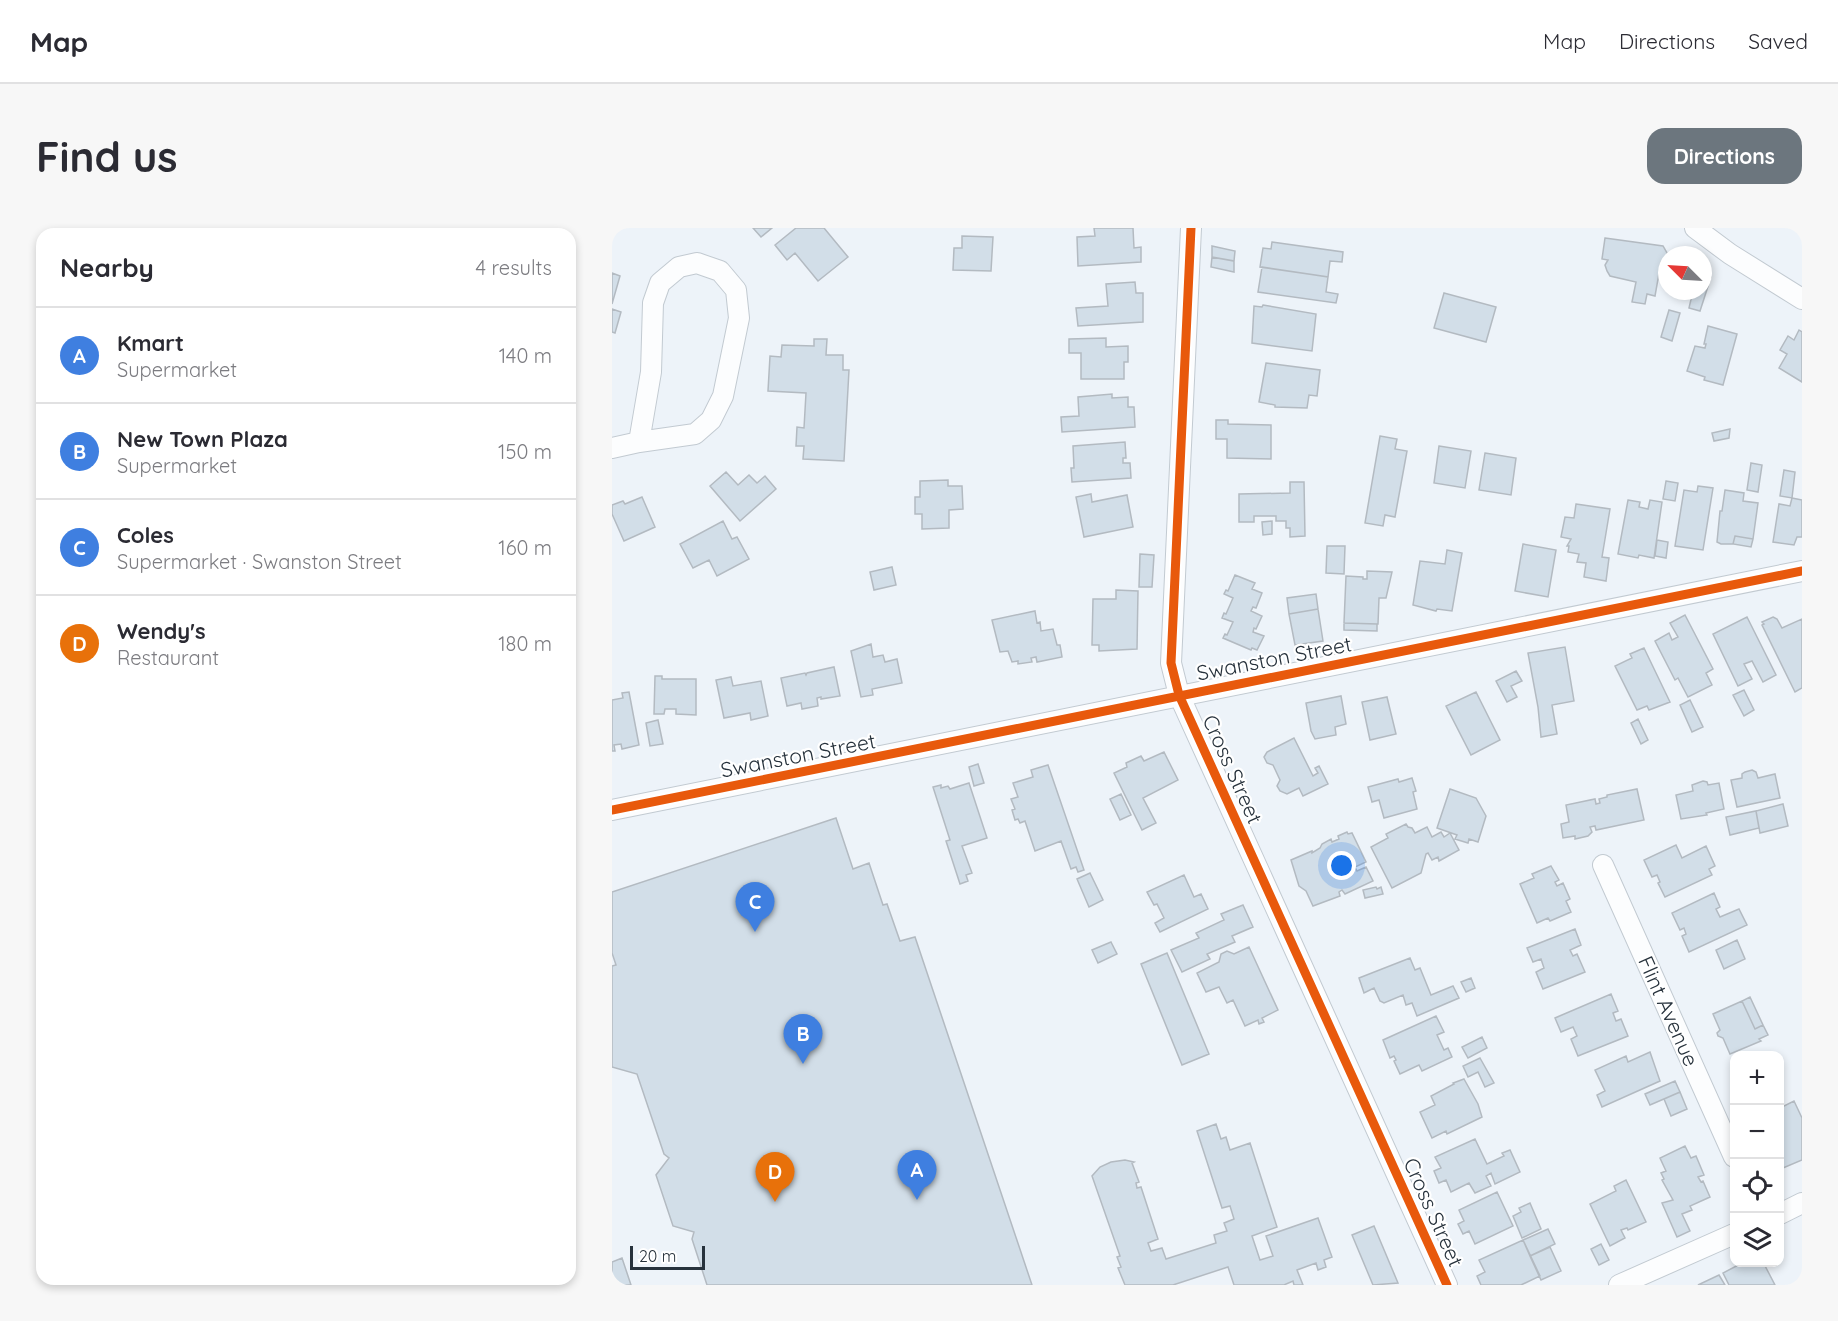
<!DOCTYPE html>
<meta charset="utf-8">
<style>
:root{--surface:#fff;--page:#f7f7f7;--text:#2b2b33;--muted:#7c7c81;--line:#e1e1e2;--accent:#6c767e}
body{margin:0;font-family:Quicksand,sans-serif;background:var(--page);color:var(--text)}
.controls{position:absolute;right:18px;bottom:18px;display:grid;overflow:hidden;border-radius:12px;box-shadow:0 3px 9px #0003}
.controls button{width:54px;height:54px;display:grid;place-items:center;padding:0;border:0;border-bottom:2px solid var(--line);background:var(--surface);color:var(--text);font:30px sans-serif}
.compass{position:absolute;left:1046px;top:18px;width:54px;height:54px;border-radius:50%;background:var(--surface);box-shadow:0 3px 9px #0003;rotate:294deg}
.scale{position:absolute;left:18px;bottom:15px;width:75px;box-sizing:border-box;padding-left:6px;border:3px solid #27323c;border-top:0;font-size:16px;line-height:21px;white-space:nowrap;color:#27323c;-webkit-text-stroke:4px #fff;paint-order:stroke}
.you{position:absolute;left:730px;top:638px;width:21px;height:21px;margin:-15px;border:4px solid #fff;border-radius:50%;background:#1a73e8;box-shadow:0 0 0 9px #1a73e833}
.badge{display:grid;place-items:center;width:39px;height:39px;border-radius:50%;background:var(--accent);color:#fff;font-size:20px;font-weight:700}
.pin{position:absolute;translate:-50% -50px;filter:drop-shadow(0 2px 3px #0008)}
.pin::after{content:'';position:absolute;top:32px;width:21px;height:18px;background:inherit;clip-path:polygon(0 0,100% 0,50% 100%)}
.list{margin:0;padding:0;list-style:none}
h2{display:flex;justify-content:space-between;align-items:center;height:78px;margin:0;padding:0 24px;font-size:26px}
h2 small{font-size:20px;font-weight:400;color:var(--muted)}
.list li{display:grid;grid-template-columns:39px 1fr auto;gap:18px;align-items:center;box-sizing:border-box;height:96px;padding:0 24px;border-top:2px solid var(--line)}
.list b{display:block;font-size:22px;white-space:nowrap}
.list p{margin:0;font-size:20px;white-space:nowrap;color:var(--muted)}
.list em{font-size:20px;font-style:normal;color:var(--muted)}
.icon{flex:none;width:33px;height:33px;fill:none;stroke:currentColor;stroke-width:2;stroke-linecap:round;stroke-linejoin:round}
.map{position:relative;flex:none;width:1190px;height:1057px;overflow:hidden;border-radius:18px}
header{display:flex;align-items:center;gap:36px;box-sizing:border-box;height:84px;padding:0 30px;background:var(--surface);border-bottom:2px solid var(--line)}
header strong{font-size:28px}
nav{display:flex;gap:33px;margin-inline-start:auto;font-size:21px}
.intro{display:flex;align-items:center;justify-content:space-between;box-sizing:border-box;height:144px;padding:0 36px}
h1{margin:0;font-size:42px}
.button{padding:15px 27px;border-radius:18px;background:var(--accent);color:#fff;font-size:21px;font-weight:700}
main{display:flex;gap:36px;padding:0 36px}
aside{flex:1;background:var(--surface);border-radius:18px;box-shadow:0 3px 9px #0003}
.map>svg:first-child{display:block}
.building{fill:#d2dee8;stroke:#b3bac1;stroke-width:1.5}
.lines{fill:none;stroke-linecap:round;stroke-linejoin:round}
.minor-casing{stroke:#c2cad1;stroke-width:22}
.minor{stroke:#fcfdfe;stroke-width:20}
.cycleway-casing{stroke:#fff;stroke-width:13}
.cycleway{stroke:#e8590c;stroke-width:9}
.labels{text-anchor:middle;dominant-baseline:central;stroke-width:4.5;stroke-linejoin:round;paint-order:stroke}
.street-label{font-size:21px;fill:#27323c;stroke:#fff}
</style>
<header>
<strong>Map</strong>
<nav><a>Map</a><a>Directions</a><a>Saved</a></nav>
</header>
<div class="intro"><h1>Find us</h1><a class="button">Directions</a></div>
<main>
<aside>
<h2>Nearby<small>4 results</small></h2>
<ul class="list">
<li><span class="badge" style="background:#3f7fe0">A</span><div><b>Kmart</b><p>Supermarket</p></div><em>140 m</em></li>
<li><span class="badge" style="background:#3f7fe0">B</span><div><b>New Town Plaza</b><p>Supermarket</p></div><em>150 m</em></li>
<li><span class="badge" style="background:#3f7fe0">C</span><div><b>Coles</b><p>Supermarket · Swanston Street</p></div><em>160 m</em></li>
<li><span class="badge" style="background:#e8710a">D</span><div><b>Wendy's</b><p>Restaurant</p></div><em>180 m</em></li>
</ul>
</aside>
<div class="map">
<svg width="1190" height="1057" viewBox="0 0 1190 1057">
<rect width="100%" height="100%" fill="#edf3f9"/>
<path class="building" d="M141,0H160L149,9Z
M184,0H212L236,29L206,53L183,25L175,32L163,17Z
M482,0H521L522,20L529,19V34L466,38L465,9L483,8Z
M350,8L381,9L379,43L341,42L342,20H350Z
M993,10L1051,18L1055,25L1054,31L1049,34L1043,68L1035,66L1033,76L1020,74L1024,54L998,48L995,43L993,37L996,32L990,31Z
M660,14L731,24L730,34L718,33L716,49L648,39L651,20L659,21Z
M600,18L623,23L622,33L600,29Z
M600,29L622,33V44L599,39Z
M650,39L716,49L714,64L726,66L724,75L646,64Z
M0,45L8,48L0,76Z
M1091,47L1099,49L1088,83L1077,80L1081,63H1091Z
M523,54L524,65H531V94L466,98L464,80L496,78L494,56Z
M832,65L884,79L874,114L822,100Z
M651,77L704,86L700,123L640,115L642,78L650,79Z
M0,81L9,84L3,105L0,104Z
M1057,82L1068,85L1060,113L1049,109Z
M1096,98L1125,106L1111,157L1092,152L1093,149L1075,143L1083,118L1093,120L1094,116H1092Z
M1187,102L1190,104V154L1167,140L1175,126L1168,122L1176,108L1182,112Z
M494,110V119L516,118V134H512V151H469V125H457V111Z
M202,111H215L214,127H231V142H237L232,233L191,231L192,218H184L185,199L192,200L194,165L156,163L158,128L169,129L170,117L202,118Z
M654,135L708,142L705,168L697,167L695,180L663,179V177L647,174Z
M500,166V170L516,169V179H522L523,199L450,204L449,189L467,188L466,169Z
M604,192H616V196L659,197V231L615,230V211H604Z
M1118,201L1117,210L1102,213L1100,205Z
M768,208L785,211L783,221L795,223L783,289L773,287L771,298L753,295Z
M513,214L514,230H511V235H518L519,250L460,254L459,240H462L461,218Z
M827,218L859,223L853,260L822,255Z
M873,225L904,230L899,267L867,262Z
M1139,235L1150,237L1146,264L1135,262Z
M1172,242L1183,244L1180,270L1168,268Z
M114,244L126,257L137,247L145,255L153,248L164,261L128,293L98,258Z
M336,252V258H350L351,281L337,282V300L310,301V286H303V269H308V253Z
M1054,253L1066,255L1063,273L1051,271Z
M678,254H692L693,308L678,309V300H674V293H664V288H642V294H627V266L678,265Z
M1086,258L1101,260L1091,322L1063,318L1072,262L1085,264Z
M1113,262L1132,265L1131,273L1146,275L1141,311L1123,308L1121,316H1109L1105,314L1108,283H1110Z
M479,266L480,274L515,267L521,299L472,309L464,269Z
M30,269L43,299L12,313L0,286V277L11,273L13,276Z
M1180,270L1190,272V309H1185L1182,317L1161,314L1167,276L1178,278Z
M1016,272L1028,274L1027,279L1036,281L1038,272L1050,274L1042,330L1027,327L1026,330L1006,326Z
M964,276L998,281L990,329L997,330L994,353L972,349L974,335L965,334L967,326L956,324L957,318H955L959,311L949,309L953,289L962,290Z
M111,293L120,311L125,309L137,331L105,348L97,332L81,340L68,316Z
M660,293V306L651,307L650,294Z
M1123,308L1141,311L1139,319L1121,316Z
M1045,312L1056,314L1054,330L1043,328Z
M911,316L944,322L936,369L903,363Z
M715,318H733L732,346L714,345Z
M835,322L850,325L840,383L825,381L824,383L801,377L808,333L833,336Z
M528,326L542,327L540,359H527Z
M280,339L284,357L262,362L258,344Z
M755,343L780,344L774,370H767L766,396L732,395L734,348L751,349V351H755Z
M623,347L643,355L640,361L650,365L644,380L641,379L639,383L650,388L644,401L642,400L641,404L652,408L645,422L640,420L639,422L611,410L613,406L615,407L621,394L610,390L612,385L614,386L621,370L612,366L614,362L616,363Z
M504,362L526,363L525,421L487,423V417H480L481,371H504Z
M704,366L706,381L677,386L675,370Z
M706,381L711,413L683,417L677,386Z
M423,383L425,395L428,394L429,403L441,401L445,417H448L450,429L425,434L424,429L419,430L420,434L406,436V433L400,434L396,423L388,424L380,392Z
M1073,387L1101,441L1094,445L1100,457L1076,469L1066,450L1063,452L1043,413L1057,405L1060,412L1066,409L1058,395Z
M1135,389L1164,447L1151,454L1140,433L1132,436L1140,451L1126,458L1101,406Z
M1161,389L1165,391L1170,400L1190,391V460L1183,464L1150,397L1152,396L1150,394Z
M732,395L765,396V403L732,402Z
M259,416L261,429L271,427L273,434L285,431L290,455L260,461L261,467L249,469L239,423Z
M953,419L962,473L940,477L945,506L929,509L926,479L916,425Z
M1032,420L1058,474L1037,482L1035,478L1025,482L1003,438L1020,430L1018,426Z
M222,439L228,468L209,471V469L205,470L206,478L190,481L189,475L175,478L169,450L193,445L194,447L195,445Z
M904,443L910,453L899,458L905,469L895,474L884,453Z
M43,448H50V451H84V487L64,486V481H53L52,486H42Z
M119,449L121,458L149,453L156,488L139,492L138,485L112,490L104,452Z
M1132,462L1142,482L1132,488L1121,467Z
M17,464L27,517L10,521L9,516L2,517L3,523H0V472L11,470L10,465Z
M864,464L888,512L859,527L834,478Z
M729,468L734,496L723,499L724,507L703,511L699,503L694,475Z
M775,469L784,506L758,512L750,474Z
M1078,472L1091,499L1080,504L1068,477Z
M1026,491L1036,512L1029,516L1019,495Z
M46,492L51,516L38,518L34,495Z
M682,510L701,548L706,545L703,540L707,538L716,556L691,568L687,560L675,566L668,563L665,558L668,552L661,537L655,535L652,529L655,524Z
M552,524L566,552L531,570L544,595L530,602L502,545L515,539L514,535L529,528L532,533Z
M366,536L372,555L362,558L357,539Z
M436,537L472,642L466,644L464,639L459,641L449,613L423,623L413,593L408,595L406,591L403,592L400,582L403,581L399,571L406,569L401,555L421,549L419,542Z
M1140,542L1144,544L1146,550L1163,546L1168,570L1125,579L1119,552L1130,550V546L1133,544Z
M800,550L804,563L801,564L805,581L772,590L767,572L760,574L756,559L786,551L787,554Z
M1091,553L1095,554L1096,557L1107,555L1112,581L1094,585L1095,587L1069,591L1064,567L1081,563L1080,557Z
M357,555L375,610L350,618L360,645L354,647L356,653L348,656L334,613L338,612L321,559L329,557V560L336,558L338,561Z
M838,561L864,570L874,588L866,614L857,611L856,615L843,611L845,607L825,600Z
M1025,561L1032,592L984,602L983,598L978,599L980,604L976,608L963,611V608L951,610L949,596L957,594L954,577L983,571L984,576L988,575L987,571L995,569V567Z
M509,566L519,587L508,592L498,571Z
M1171,576L1176,598L1148,605L1144,583Z
M1144,583L1147,600L1118,607L1114,589Z
M224,590L241,641L257,635L271,677L275,676L288,713L303,709L420,1057H95L80,1011L82,1004L61,998L44,947L57,930L52,926L25,846L0,839V738L4,737L0,725V664Z
M794,596L796,599L800,600L803,605L815,599L820,609L829,604L832,609L838,605L847,622L827,633L826,629L820,632L816,625L814,626L809,645L780,660L759,619L776,610L774,606Z
M735,604L736,606L740,605L754,634L743,639L745,643L754,639L761,653L733,666L730,662L727,664L728,668L701,678L694,663L687,658L679,632L700,623V625L708,620L710,616L719,611L720,614L727,611L726,608Z
M1064,617L1070,630L1094,618L1103,638L1097,641L1100,647L1053,669L1046,655L1048,654L1045,647L1040,649L1032,632Z
M939,638L947,652L943,654L945,658L951,655L958,671L954,673L959,684L938,693L936,690L925,695L908,656L922,650L920,646Z
M478,645L491,672L477,679L465,651Z
M572,647L582,669L589,666L596,681L548,704L543,695L552,690L545,676L542,677L535,664Z
M764,659L765,661L769,659L771,666L753,670L751,662Z
M1102,665L1108,679L1104,681L1108,689L1127,681L1135,697L1077,724L1070,708L1074,706L1072,700L1068,702L1060,685Z
M631,677L641,699L620,708L623,714L595,726L598,731L570,744L559,722L587,710L584,705L612,692L609,686Z
M963,701L969,717L958,722L961,728L965,726L973,744L931,761L924,744L932,740L929,731L921,734L915,720Z
M1125,712L1133,731L1112,741L1104,722Z
M499,714L505,726L486,735L480,722Z
M637,719L666,782L650,790L652,794L647,796L646,792L633,798L621,772L615,775L607,759L594,764L585,745L607,734L609,726L615,723L622,726Z
M555,725L597,826L570,837L529,736Z
M798,730L803,742L808,740L819,767L841,758L847,770L805,788L800,775L794,777L791,767L772,775L768,773L762,760L752,765L747,750Z
M859,750L863,760L854,764L849,754Z
M999,766L1006,783L1001,785L1004,793L1009,791L1016,808L966,828L959,811L965,808L961,799L949,804L943,790Z
M1138,769L1151,797L1143,801L1130,773Z
M1130,773L1143,801L1151,797L1156,807L1147,811L1149,813L1118,826L1111,810L1106,808L1105,805L1108,802L1101,786Z
M824,788L832,804L825,807L832,822L836,820L840,829L810,843L807,837L788,846L782,833L784,832L782,828L778,830L771,812Z
M870,809L875,820L856,830L850,819Z
M1038,824L1048,853L990,879L985,867L993,863L983,842L1014,828L1016,834Z
M868,830L882,855L873,859L866,844L856,849L851,838Z
M852,851L866,876L870,889L835,906L834,903L820,910L808,884L823,877L819,868L842,856L841,855Z
M1063,853L1068,864L1038,877L1033,866Z
M1068,864L1075,881L1059,888L1052,871Z
M1182,873L1190,890V932L1171,940L1168,933V880Z
M604,896L609,911L614,909L618,922L638,915L665,999L640,1008L648,1032L661,1028L654,1008L706,990L720,1029L712,1032L714,1039L706,1042L704,1035L685,1042L691,1057H682L681,1053L672,1057H622L616,1039L561,1057H513L506,1040L509,1039L505,1029L508,1028L480,948L488,939L499,934L513,932L522,934L520,935L527,954L524,955L525,960L529,959L546,1011L536,1015L539,1023L550,1020L554,1031L604,1015L602,1007L615,1003L612,995L622,991L618,978L610,980L585,903Z
M863,911L875,936L892,928L890,925L898,922L908,944L883,956L879,945L874,948L879,958L863,965L857,955L839,964L834,952L827,955L822,943L829,940L823,929Z
M1073,918L1079,930L1084,928L1092,947L1086,949L1089,954L1091,953L1098,969L1078,978L1080,982L1070,986L1078,1003L1065,1009L1050,975L1061,972L1050,952L1052,951L1049,945L1054,943L1048,930Z
M1014,952L1034,994L1016,1002L1015,1000L1009,1002L1013,1010L998,1018L978,976L1004,963L1002,958Z
M885,964L901,998L863,1016L857,1003L851,1006L846,996L852,993L847,982Z
M918,975L929,1001L910,1010L901,988L909,984L907,980Z
M762,998L786,1055L761,1057L740,1007Z
M936,1001L943,1016L918,1028L911,1012Z
M911,1012L928,1048L909,1057H869L865,1048L873,1044L867,1032Z
M989,1016L997,1032L987,1037L979,1021Z
M938,1019L949,1043L929,1052L918,1028Z
M10,1030L19,1057H0V1034Z
M1132,1034H1151L1163,1057H1117L1111,1045Z
M1107,1047L1113,1057H1086Z"/>
<g class="lines">
<defs>
<path id="minor" d="M579,0L559,435L567,467L835,1057
M1083,0L1118,26L1190,71
M0,220L27,214L83,206L99,192L111,168L127,90L124,62L108,43L85,35L67,39L48,55L41,75L39,144L27,214
M0,582L1190,343
M991,637L1122,929
M1168,986L1190,975
M1007,1057L1122,1006"/>
</defs>
<use href="#minor" class="minor-casing"/>
<use href="#minor" class="minor"/>
<defs>
<path id="cycleway" d="M579,0L559,435L567,467L835,1057
M0,582L1190,343"/>
</defs>
<use href="#cycleway" class="cycleway-casing"/>
<use href="#cycleway" class="cycleway"/>
</g>
<g class="labels">
<g class="street-label">
<text transform="translate(662 430) rotate(-11)">Swanston Street</text>
<text transform="translate(186 527) rotate(-11)">Swanston Street</text>
<text transform="translate(621 541) rotate(66)">Cross Street</text>
<text transform="translate(1057 783) rotate(66)">Flint Avenue</text>
<text transform="translate(822 984) rotate(66)">Cross Street</text>
</g>
</g>
</svg>
<div class="controls">
<button>+</button>
<button>−</button>
<button><svg class="icon" aria-label="locate" viewBox="0 0 24 24"><circle cx="12" cy="12" r="6"/><path d="M12 2v4M12 18v4M2 12h4M18 12h4"/></svg></button>
<button><svg class="icon" aria-label="layers" viewBox="0 0 24 24"><path d="M12 4l9 5-9 5-9-5zM3 14l9 5 9-5"/></svg></button>
</div>
<svg class="compass" viewBox="-18 -18 36 36"><path d="M0-13l5 13h-10z" fill="#e53935"/><path d="M0 13l5-13h-10z" fill="#7c7c81"/></svg>
<div class="scale">20 m</div>
<div class="you"></div>
<div class="pin badge" style="left:305px;top:972px;background:#3f7fe0">A</div>
<div class="pin badge" style="left:191px;top:836px;background:#3f7fe0">B</div>
<div class="pin badge" style="left:143px;top:704px;background:#3f7fe0">C</div>
<div class="pin badge" style="left:163px;top:974px;background:#e8710a">D</div>
</div>
</main>
